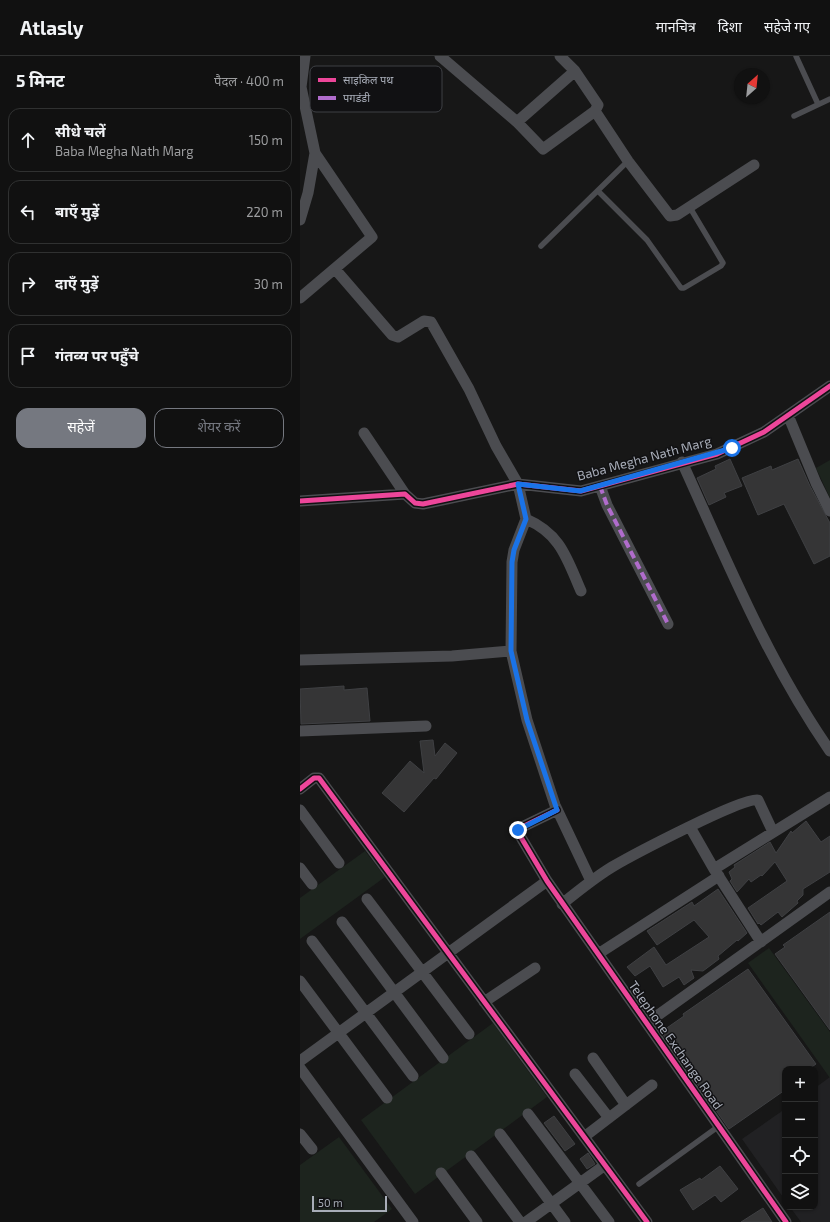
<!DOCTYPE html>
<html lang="hi">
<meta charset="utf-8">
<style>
:root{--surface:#111;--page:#1a1a1a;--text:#f1f3f6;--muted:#9c9d9f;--line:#303131;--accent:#757880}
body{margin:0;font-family:"Exo 2","Noto Sans Devanagari",sans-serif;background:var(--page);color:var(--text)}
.controls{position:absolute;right:12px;bottom:12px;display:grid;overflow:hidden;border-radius:8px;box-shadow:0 1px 3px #0004}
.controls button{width:36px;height:36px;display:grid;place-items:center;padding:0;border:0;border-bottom:1px solid var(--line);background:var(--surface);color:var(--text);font:20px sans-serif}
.compass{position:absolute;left:434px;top:12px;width:36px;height:36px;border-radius:50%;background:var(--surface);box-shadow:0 1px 3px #0004;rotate:27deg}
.scale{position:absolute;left:12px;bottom:10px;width:75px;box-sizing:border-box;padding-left:4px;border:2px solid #a8adb8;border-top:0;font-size:11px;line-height:14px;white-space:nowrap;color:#a8adb8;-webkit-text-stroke:3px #111113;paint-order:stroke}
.stop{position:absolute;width:12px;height:12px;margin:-9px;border:3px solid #1a73e8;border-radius:50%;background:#fff}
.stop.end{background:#1a73e8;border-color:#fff;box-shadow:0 1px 4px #0008}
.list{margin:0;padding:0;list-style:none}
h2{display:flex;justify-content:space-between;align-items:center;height:52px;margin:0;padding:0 16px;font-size:17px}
h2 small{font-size:13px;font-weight:400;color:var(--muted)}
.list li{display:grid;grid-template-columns:26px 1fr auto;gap:12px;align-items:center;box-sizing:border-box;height:64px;margin:0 8px 8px;padding:0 8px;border:1px solid var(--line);border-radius:12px}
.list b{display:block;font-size:15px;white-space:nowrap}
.list p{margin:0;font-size:13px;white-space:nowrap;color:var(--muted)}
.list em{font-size:13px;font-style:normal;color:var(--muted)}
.actions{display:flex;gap:8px;padding:12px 16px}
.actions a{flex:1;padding:9px 0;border:1px solid var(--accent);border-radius:12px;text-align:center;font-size:14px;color:var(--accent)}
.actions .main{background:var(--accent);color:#fff}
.icon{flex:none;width:22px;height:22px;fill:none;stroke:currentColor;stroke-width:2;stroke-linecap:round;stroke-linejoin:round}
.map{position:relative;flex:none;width:530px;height:1166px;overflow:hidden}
header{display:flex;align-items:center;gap:24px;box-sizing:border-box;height:56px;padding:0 20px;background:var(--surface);border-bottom:1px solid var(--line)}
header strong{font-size:19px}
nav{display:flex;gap:22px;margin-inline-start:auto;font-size:14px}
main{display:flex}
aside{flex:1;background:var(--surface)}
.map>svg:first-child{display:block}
.built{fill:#212123}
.green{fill:#1d241e}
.building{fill:#353536;stroke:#3f4043}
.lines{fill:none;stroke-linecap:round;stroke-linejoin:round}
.service{stroke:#4b4c50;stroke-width:5.5}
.minor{stroke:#4b4c50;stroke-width:11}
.quiet{stroke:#b06ccc;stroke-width:4;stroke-dasharray:8 4;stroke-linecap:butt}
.cycleway-casing{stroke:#111113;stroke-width:8}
.cycleway{stroke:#ed469a;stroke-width:5}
.route{stroke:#1a73e8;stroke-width:5}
.labels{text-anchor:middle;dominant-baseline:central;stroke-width:3;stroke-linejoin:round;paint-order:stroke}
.street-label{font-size:13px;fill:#a8adb8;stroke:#111113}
.key{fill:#111113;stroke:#3e4045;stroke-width:1}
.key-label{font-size:11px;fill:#a8adb8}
</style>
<header>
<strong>Atlasly</strong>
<nav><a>मानचित्र</a><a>दिशा</a><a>सहेजे गए</a></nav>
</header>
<main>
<aside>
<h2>5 मिनट<small>पैदल · 400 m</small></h2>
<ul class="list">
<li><svg class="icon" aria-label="ahead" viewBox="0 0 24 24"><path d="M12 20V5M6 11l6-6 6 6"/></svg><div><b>सीधे चलें</b><p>Baba Megha Nath Marg</p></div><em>150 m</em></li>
<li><svg class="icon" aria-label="left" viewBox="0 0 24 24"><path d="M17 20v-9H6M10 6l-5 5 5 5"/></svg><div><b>बाएँ मुड़ें</b></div><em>220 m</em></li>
<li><svg class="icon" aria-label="right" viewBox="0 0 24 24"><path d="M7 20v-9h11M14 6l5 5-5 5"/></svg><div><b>दाएँ मुड़ें</b></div><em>30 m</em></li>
<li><svg class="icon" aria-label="arrive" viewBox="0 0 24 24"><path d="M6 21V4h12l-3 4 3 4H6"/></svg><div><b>गंतव्य पर पहुँचे</b></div></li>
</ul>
<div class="actions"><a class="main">सहेजें</a><a>शेयर करें</a></div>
</aside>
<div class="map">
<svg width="530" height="1166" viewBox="0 0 530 1166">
<rect width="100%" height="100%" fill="#171717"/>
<path class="built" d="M530,1021V1166H501L490,1151H515V1032Z
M485,1053V1144L442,1083Z"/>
<path class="green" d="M530,404V442L516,412Z
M65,795L85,821L0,883V842Z
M469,892L530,976V1022L448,907Z
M193,967L247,1041L115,1138L61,1064Z
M39,1081L92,1153L74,1166H0V1109Z"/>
<path class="building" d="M430,403L442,430L424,437L426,441L409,449L397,422L416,413L415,410Z
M498,403L510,430L530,467V500L514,508L484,448L458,459L442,422L471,410L472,414Z
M44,630V634L67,632L70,665L1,668L0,633Z
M133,684L135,700L145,687L157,697L136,723L134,722L104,756L82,737L110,705L124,717L120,685Z
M506,765L521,786L530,780V816L503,833V839L497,845L498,847L482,861L478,856L461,869L459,867L458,868L448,852L487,825L475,806L462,820L461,819L451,826L449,823L437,836L430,825L432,823L429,816L435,811L434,809L470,786L476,797L491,775L492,777Z
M418,833L447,877L438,885L437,884L418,900L419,903L403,915L391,914L394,922L384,929L379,921L363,931L350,910L335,920L327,911L354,891L366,909L409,881L394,864L357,889L347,875L392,846L394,850Z
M530,856V974L475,898L485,891L483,889Z
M448,913L516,1008L509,1013H485V1034L429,1073L361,976L384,960L383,958Z
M254,1060L275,1088L265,1095L244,1067Z
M288,1097L295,1108L287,1113L280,1103Z
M420,1110L438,1133L421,1146L415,1139L393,1154L380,1134L400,1122L401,1124Z
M463,1152L472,1166H441Z"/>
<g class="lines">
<path class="service" d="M496,0L518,48
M494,60L530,43
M298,135L347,184L381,232H384L421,210L423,207L389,150
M241,190L328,105
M339,1128L419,1070"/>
<path class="minor" d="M140,0L217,66L243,93L295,55L298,49L275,15L260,0
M295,55L328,105L370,160L377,159L454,109
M217,66L275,15
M0,164L8,137L15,97
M35,213L92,279L98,281L124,265L131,266L169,333L196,390L218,428L226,463L214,494L212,506L211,595
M0,242L72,181L15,97L1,31L5,0
M488,359L516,427L530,455
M64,377L105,438
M382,406C427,505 468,606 530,695
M300,430L307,449L368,568
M0,445L105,438L115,447L123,448L218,428L281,435L417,398L464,376L530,330
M226,463C261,478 267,503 281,535
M0,604L152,600L211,595L227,664L255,749L291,825
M0,675L126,670
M0,733L14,722H19L347,1166
M0,754L39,807
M257,754L220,772L218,774L219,778L247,825L486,1166
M390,771L414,813L461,886
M0,812L12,828
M414,813L530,741
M67,843L169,978
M262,848C278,835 294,822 312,811C329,801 446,739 458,744L473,776
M42,866L143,1002
M12,885L113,1020
M298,898L419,820
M0,925L87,1042
M184,946L235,912
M347,967L530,836
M293,1002L326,1049
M0,1005L247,825
M0,1012L113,1166
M275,1018L309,1062
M228,1058L309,1166
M0,1078L12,1093
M200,1078L265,1166
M284,1081L352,1029
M171,1100L220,1166
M141,1117L177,1166
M226,1166L305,1109"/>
<path class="quiet" d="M300,430L307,449L368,568"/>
<defs>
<path id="cycleway" d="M0,445L105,438L115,447L123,448L218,428L281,435L417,398L464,376L530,330
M0,733L14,722H19L347,1166
M257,754L220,772L218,774L219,778L247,825L486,1166"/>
</defs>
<use href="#cycleway" class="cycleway-casing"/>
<use href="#cycleway" class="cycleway"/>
</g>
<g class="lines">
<path class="route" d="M218,774L257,754L227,664L211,595L212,506L214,494L226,463L218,428L280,435L432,392"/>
</g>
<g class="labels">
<g class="street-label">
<text transform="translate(344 402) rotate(-15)">Baba Megha Nath Marg</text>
<text transform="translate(376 989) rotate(55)">Telephone Exchange Road</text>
</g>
</g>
<rect x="10" y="10" width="132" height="46" rx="6" class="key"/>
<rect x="18" y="22" width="18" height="4" fill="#ed469a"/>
<rect x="18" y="40" width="18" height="4" fill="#b06ccc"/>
<g class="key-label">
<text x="43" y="28">साइकिल पथ</text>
<text x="43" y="46">पगडंडी</text>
</g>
</svg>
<div class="controls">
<button>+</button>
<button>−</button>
<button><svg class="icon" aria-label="locate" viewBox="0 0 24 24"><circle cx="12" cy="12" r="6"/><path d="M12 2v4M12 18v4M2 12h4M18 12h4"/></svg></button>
<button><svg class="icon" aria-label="layers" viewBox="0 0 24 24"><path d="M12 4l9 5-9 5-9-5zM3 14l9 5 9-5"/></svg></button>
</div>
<svg class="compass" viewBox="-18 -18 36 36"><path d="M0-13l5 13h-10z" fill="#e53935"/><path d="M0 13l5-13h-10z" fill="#9c9d9f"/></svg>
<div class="scale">50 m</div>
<div class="stop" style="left:432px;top:392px"></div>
<div class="stop end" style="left:218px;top:774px"></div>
</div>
</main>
